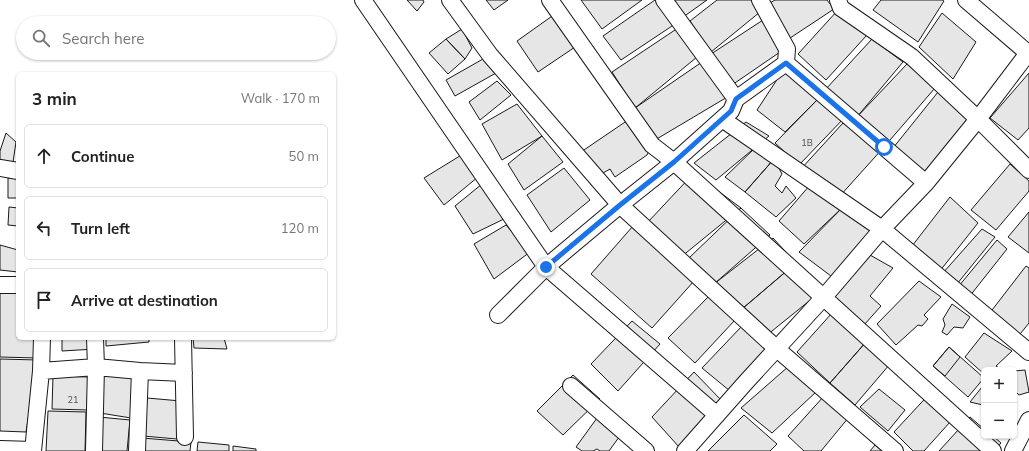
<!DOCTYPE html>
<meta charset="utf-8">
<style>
:root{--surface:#fff;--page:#f6f6f6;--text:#222;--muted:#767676;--line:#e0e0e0}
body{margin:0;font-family:Mulish,sans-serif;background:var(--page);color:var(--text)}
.controls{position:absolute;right:12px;bottom:12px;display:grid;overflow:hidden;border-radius:6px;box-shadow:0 1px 3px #0004}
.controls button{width:36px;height:36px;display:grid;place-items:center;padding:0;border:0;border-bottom:1px solid var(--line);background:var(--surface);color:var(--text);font:20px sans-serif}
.stop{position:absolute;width:12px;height:12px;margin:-9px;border:3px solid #1a73e8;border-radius:50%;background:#fff}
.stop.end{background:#1a73e8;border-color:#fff;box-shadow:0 1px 4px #0008}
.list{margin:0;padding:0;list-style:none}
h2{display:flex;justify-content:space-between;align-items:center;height:52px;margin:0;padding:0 16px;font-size:17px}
h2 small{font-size:13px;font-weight:400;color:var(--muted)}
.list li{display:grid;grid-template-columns:26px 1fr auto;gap:12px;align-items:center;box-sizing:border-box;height:64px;margin:0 8px 8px;padding:0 8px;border:1px solid var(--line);border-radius:6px}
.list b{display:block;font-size:15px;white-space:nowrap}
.list em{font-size:13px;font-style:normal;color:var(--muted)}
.icon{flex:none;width:22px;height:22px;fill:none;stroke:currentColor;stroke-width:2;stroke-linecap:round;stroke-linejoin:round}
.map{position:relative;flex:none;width:1029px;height:451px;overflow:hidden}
.search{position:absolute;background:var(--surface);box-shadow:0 1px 3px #0004;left:16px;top:16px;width:320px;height:44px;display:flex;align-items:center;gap:10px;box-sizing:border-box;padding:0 14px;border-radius:22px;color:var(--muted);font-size:15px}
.panel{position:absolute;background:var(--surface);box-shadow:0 1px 3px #0004;left:16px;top:72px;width:320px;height:268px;border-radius:6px}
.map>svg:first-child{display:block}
.building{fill:#e6e6e6;stroke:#1a1a1a}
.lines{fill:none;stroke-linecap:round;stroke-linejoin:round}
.street-casing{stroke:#1a1a1a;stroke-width:18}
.street{stroke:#fff;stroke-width:16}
.route{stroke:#1a73e8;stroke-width:5}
.labels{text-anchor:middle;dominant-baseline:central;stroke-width:3;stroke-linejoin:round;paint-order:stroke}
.number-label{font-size:9px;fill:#4d4d4d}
</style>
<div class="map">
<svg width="1029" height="451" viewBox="0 0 1029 451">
<rect width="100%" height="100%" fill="#fff"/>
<path class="building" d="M407,0H423L424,2L417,11Z
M486,0H508L494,10Z
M581,0H642L602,29Z
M655,0H657L675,24L621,60L603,36Z
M664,0H707L679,20Z
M717,0H751L760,12L711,52L690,21Z
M775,0H827L834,9L784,42L763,7Z
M881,0H942L944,1L918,42L873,10Z
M838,10L867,35L826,80L798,54Z
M942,13L976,42L953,79L919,47Z
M555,14L578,45L538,72L517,41Z
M763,20L783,50L729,87L708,56Z
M678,28L697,57L635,108L612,72Z
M462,29L472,48L465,59L446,39Z
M446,39L465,59L448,74L429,53Z
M872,39L903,62L856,118L825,90Z
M490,55L496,73L455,96L446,80Z
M702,62L729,96L655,140L635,108Z
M907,64L935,88L884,147L856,118Z
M784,69L821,96L785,132L757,110Z
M1029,73V128L1018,140L990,118Z
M497,81L511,95L480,120L469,102Z
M938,92L971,118L925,177L893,148Z
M821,96L847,115L799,165L775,143Z
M517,104L542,136L502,160L482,124Z
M628,120L652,145L647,155L615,177L610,169L603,173L581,152Z
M746,122L769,136L716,180L694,163Z
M843,123L884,147L839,197L800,170Z
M6,133L16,142L12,169L0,165V151Z
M542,136L563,162L524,190L508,164Z
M755,148L774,159L745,192L725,177Z
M463,154L478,177L444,205L424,178Z
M774,159L782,174L775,186L782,193L786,186L796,198L776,217L745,192Z
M1010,164L1029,181V191L996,230L971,210Z
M564,168L590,200L551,232L527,195Z
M694,173L741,208L681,257L647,223Z
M8,178H18V198H8Z
M482,184L506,218L473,234L455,206Z
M810,185L844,206L804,244L779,221Z
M950,197L978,223L939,272L912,246Z
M844,206L873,231L835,279L799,252Z
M9,207L18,208V226L8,225Z
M741,208L770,235L714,284L689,258Z
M1029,212V253L1008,237Z
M506,225L530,252L494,279L474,244Z
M633,226L694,281L652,328L591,274Z
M982,229L995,237L957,284L942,274Z
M773,238L796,263L742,309L714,284Z
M997,240L1007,249L969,297L958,287Z
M0,245L18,250V272L0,270Z
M870,255L893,268L870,296L881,306L864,325L831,296Z
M796,263L824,289L767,335L742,309Z
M1026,266L1029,268V323L1016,339L989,314Z
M919,281L941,297L924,315L928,319L922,326L918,325L896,345L877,324Z
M0,288L18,289V338H38L37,358L0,357Z
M709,296L735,320L695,363L668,338Z
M952,304L970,317L963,328L954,327L947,335L942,332L945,325L943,319Z
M832,313L866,342L830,383L797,352Z
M632,321L660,344L618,391L591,364Z
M742,326L767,349L730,391L702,368Z
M984,333L1012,351L996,366L1001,369L1000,370H984V374L965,357Z
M62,338H94L95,349L62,351Z
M106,338H149V342L106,346Z
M193,338H224L227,349L194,348Z
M866,342L890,364L855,405L830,383Z
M949,347L960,357L945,376L933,366Z
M949,347L984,378L968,397L933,366Z
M0,359L38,360L26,432L0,431Z
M789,366L816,392L772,433L741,408Z
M99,370L137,374L131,418L100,413Z
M1025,370L1029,392L1019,395L1014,390V371Z
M694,372L721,400L680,448L652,417Z
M573,375L600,399L563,435L537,411Z
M53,376L88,377L87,410L52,409Z
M982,387H984V408L983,405L970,402Z
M879,389L905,410L888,431L860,407Z
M934,389L959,412L924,451H913L894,432Z
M824,396L849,417L821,451H804L788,436Z
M147,398L181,401L177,439L143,436Z
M605,407L627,426L609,451H600L597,449L593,451H582L576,447Z
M48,411L86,412L85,451H46Z
M744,415L777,444L770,451H708Z
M99,417L130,420L127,451H97Z
M970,417L984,429V436H993L1001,443L994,451H939Z
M142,438L191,442L190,451H141Z
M198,442L229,445V451H197Z
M875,445L882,451H870Z
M233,446L256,449V451H233Z"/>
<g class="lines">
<defs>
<path id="street" d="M363,0L546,267L717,415
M450,0L490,55L620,205L777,349L895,451
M550,0L652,145L674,162L993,451
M664,0L736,99
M760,0L787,49L786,63L926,183
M838,0L841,8L912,57L978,119L1029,170
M966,0L1029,54
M722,119L882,229L1029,352
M0,168L18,171
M0,285H18
M498,315L546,267L620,205L674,162L731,111L736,99L786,63
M183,338L185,437
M41,371L96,367L140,371L184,373
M571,386L646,451
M0,449L33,450
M33,451L41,371L42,338
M94,451L96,367L95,338
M137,451L140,371
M685,451L746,382L824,297L882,229L926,183L978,119L1028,53
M1013,451L1029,420"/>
</defs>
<use href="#street" class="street-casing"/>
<use href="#street" class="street"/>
</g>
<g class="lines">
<path class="route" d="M546,267L620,205L674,162L731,111L736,99L786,63L884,147"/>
</g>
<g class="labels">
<g class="number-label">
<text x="807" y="142">1B</text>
<text x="73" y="399">21</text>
</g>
</g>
</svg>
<div class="controls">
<button>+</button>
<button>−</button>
</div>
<div class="stop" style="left:884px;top:147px"></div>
<div class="stop end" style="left:546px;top:267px"></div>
<div class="search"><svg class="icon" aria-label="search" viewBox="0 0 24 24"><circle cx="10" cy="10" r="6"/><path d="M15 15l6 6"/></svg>Search here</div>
<section class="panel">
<h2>3 min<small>Walk · 170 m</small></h2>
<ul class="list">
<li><svg class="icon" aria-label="ahead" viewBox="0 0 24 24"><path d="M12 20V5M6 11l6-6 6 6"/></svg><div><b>Continue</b></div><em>50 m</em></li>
<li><svg class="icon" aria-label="left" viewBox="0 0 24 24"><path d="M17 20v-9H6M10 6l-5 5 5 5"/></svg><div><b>Turn left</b></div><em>120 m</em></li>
<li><svg class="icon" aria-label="arrive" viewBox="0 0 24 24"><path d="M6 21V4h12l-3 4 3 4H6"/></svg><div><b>Arrive at destination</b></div></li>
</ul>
</section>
</div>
